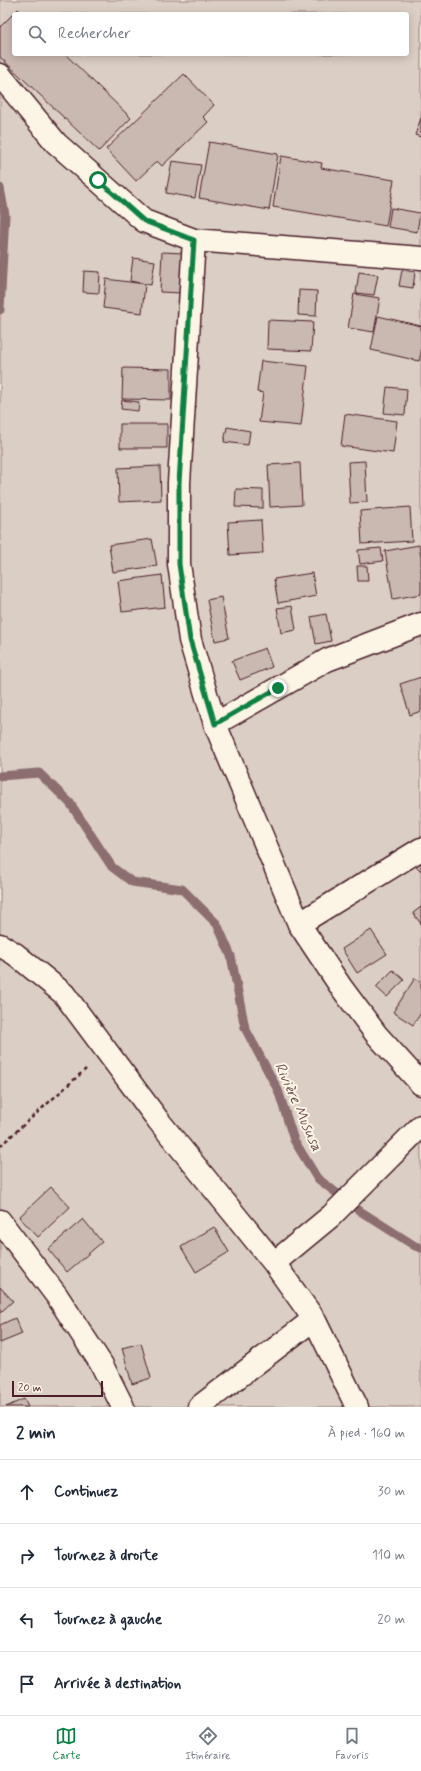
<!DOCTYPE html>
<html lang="fr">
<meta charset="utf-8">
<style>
:root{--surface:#fff;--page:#f2f2f3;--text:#1f2937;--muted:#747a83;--line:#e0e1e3;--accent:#0b8043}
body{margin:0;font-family:Mynerve,sans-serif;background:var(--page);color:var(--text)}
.scale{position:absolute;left:12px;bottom:10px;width:91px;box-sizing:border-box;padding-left:4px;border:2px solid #4a1f2b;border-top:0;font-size:11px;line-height:14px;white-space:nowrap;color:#4a1f2b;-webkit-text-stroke:3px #fcf5e5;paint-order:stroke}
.stop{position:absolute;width:12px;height:12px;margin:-9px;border:3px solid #0b8043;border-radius:50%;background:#fff}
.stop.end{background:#0b8043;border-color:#fff;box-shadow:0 1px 4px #0008}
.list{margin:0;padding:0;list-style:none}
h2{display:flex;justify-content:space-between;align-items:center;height:52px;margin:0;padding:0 16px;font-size:17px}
h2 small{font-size:13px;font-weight:400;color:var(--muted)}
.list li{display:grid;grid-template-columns:26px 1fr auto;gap:12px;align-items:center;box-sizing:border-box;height:64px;padding:0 16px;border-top:1px solid var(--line)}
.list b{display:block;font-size:15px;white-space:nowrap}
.list em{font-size:13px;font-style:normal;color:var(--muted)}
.icon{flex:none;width:22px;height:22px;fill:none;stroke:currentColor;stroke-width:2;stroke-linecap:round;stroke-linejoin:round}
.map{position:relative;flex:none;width:421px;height:1407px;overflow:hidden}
.search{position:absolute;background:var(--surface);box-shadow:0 2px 10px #0003;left:12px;right:12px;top:12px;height:44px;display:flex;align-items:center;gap:10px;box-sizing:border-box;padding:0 14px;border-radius:4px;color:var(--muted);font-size:15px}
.sheet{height:308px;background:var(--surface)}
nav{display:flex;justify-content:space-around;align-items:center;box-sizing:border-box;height:56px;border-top:1px solid var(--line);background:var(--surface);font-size:11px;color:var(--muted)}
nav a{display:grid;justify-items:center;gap:2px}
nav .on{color:var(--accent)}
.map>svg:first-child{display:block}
.green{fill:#dbcec4;stroke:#927678;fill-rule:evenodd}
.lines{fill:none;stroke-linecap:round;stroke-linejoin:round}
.stream{stroke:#8c6e70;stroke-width:9}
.building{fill:#cab9b1;stroke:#4a1f2b}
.minor-casing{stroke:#4a1f2b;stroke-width:25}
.path{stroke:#4a1f2b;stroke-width:2.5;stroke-dasharray:4 3;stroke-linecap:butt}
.minor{stroke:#fcf5e5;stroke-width:22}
.route{stroke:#0b8043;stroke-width:5}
.labels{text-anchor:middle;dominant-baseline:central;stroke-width:4;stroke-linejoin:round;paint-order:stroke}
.water-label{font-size:15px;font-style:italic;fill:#704d53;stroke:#fcf5e5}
</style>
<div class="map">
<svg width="421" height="1407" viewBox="0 0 421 1407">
<rect width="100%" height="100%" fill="#f5ecde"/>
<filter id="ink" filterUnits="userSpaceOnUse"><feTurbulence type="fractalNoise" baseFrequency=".025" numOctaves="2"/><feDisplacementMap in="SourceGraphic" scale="8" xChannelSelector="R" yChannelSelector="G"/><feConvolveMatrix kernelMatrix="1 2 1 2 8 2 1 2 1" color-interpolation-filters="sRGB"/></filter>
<g filter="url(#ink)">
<path class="green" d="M0,0H421V1407H0ZM14,14H407V54H14Z"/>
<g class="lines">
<path class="stream" d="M0,188L5,215L0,310
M0,776L39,773L70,803L112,867L132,882L182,889L217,924L231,956L245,1028L278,1090L294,1140L317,1178L360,1211L415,1246L421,1248"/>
</g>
<path class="building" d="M18,9L23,14H14V54H65L131,118L99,151L0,57V27Z
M184,74L214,105L203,117L208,122L162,166L157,161L136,181L106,149Z
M421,118V137L415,135Z
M209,142L278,154L269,210L199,198Z
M281,156L322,163L321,168L394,180L386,226L273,207Z
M172,161L201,165L195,198L166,193Z
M391,208L420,213L417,232L388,227Z
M162,252L183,253L182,293L160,292Z
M133,258L155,261L151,285L130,281Z
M402,270L415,272L413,288L399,286Z
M84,271L100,272L99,293L83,292Z
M359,272L378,275L374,295L356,293Z
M106,279L145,284L142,313L103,308Z
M299,290L317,291L316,316L298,315Z
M354,294L380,298L374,332L348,328Z
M378,316L421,326V353L419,361L371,350Z
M268,320L313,322L311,351L267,349Z
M261,361L308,366L301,426L259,422L263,393L257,392Z
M123,368L171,369V400L122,399Z
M387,387L407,389L405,415L384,413Z
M122,400L139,402L138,411L121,409Z
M345,414L397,421L393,453L341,446Z
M120,424H167V448H120Z
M227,427L250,431L248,445L224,442Z
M365,461L367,502L350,503L348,462Z
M300,463L302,505L270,507L268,465Z
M160,466L161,500L119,502L118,468Z
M236,489L263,490V508L235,507Z
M410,507L412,541L362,544L360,511Z
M261,520L263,553L230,555L228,522Z
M152,539L157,566L113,572L109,545Z
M419,545L421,558V594L393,599L385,551Z
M381,548L383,561L360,564L358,550Z
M357,566H367L368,581H358Z
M312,573L316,596L278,603L274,579Z
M162,575L165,607L122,612L118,581Z
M221,597L229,638L215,641L207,600Z
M292,606L296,630L281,633L277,608Z
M326,614L331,641L316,644L311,617Z
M265,648L272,667L240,680L232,661Z
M421,677V711L410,715L400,684Z
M421,861V871L416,866Z
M421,907V924L413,913Z
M371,930L387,954L357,973L342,949Z
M393,970L404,980L387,997L376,987Z
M415,978L421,983V1013L413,1025L393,1012Z
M51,1187L70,1207L38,1237L19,1217Z
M83,1219L102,1242L67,1272L48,1249Z
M214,1227L229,1252L196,1272L181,1247Z
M0,1287L13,1301L0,1313Z
M15,1318L22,1334L0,1343V1325Z
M141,1343L151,1378L132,1384L122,1348Z
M24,1399L28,1407H6Z"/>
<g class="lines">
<defs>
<path id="minor" d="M0,75L56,143L144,221L194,240L421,258
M194,240L179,483V564L190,640L215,724L299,924L341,987L376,1034L421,1084
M215,724L327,660L421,624
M299,924L421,849
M0,945L15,954L64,994L158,1120L274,1263L314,1319L357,1407
M0,1221L57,1296L102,1365L123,1407
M274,1263L331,1216L421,1126
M199,1407L314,1319"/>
</defs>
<use href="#minor" class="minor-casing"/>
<path class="path" d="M0,1146L86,1069"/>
<use href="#minor" class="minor"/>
</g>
</g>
<g class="lines" filter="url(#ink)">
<path class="route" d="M98,180L144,221L194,240L179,483V564L190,640L215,724L278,688"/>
</g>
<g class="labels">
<g class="water-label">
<text transform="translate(298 1107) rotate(66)">Rivière Mususa</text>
</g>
</g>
</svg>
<div class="scale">20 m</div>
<div class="stop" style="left:98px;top:180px"></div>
<div class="stop end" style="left:278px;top:688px"></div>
<div class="search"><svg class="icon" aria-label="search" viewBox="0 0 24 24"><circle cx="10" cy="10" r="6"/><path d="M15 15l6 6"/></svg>Rechercher</div>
</div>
<section class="sheet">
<h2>2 min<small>À pied · 160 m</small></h2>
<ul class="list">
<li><svg class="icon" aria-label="ahead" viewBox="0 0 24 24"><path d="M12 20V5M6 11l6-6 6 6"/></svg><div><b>Continuez</b></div><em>30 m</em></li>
<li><svg class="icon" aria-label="right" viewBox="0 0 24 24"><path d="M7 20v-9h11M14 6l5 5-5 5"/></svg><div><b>Tournez à droite</b></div><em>110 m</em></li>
<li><svg class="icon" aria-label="left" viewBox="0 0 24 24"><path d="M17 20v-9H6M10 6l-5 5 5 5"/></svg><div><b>Tournez à gauche</b></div><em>20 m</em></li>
<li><svg class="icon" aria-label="arrive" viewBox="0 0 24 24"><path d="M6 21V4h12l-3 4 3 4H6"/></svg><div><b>Arrivée à destination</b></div></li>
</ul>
</section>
<nav>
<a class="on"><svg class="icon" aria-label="map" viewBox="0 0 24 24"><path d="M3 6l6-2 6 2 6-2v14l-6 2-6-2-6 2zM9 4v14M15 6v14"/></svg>Carte</a>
<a><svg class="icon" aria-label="directions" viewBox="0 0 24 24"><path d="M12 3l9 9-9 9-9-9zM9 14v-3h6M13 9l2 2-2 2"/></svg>Itinéraire</a>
<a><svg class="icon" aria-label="saved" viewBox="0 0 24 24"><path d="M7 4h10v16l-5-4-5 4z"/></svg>Favoris</a>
</nav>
